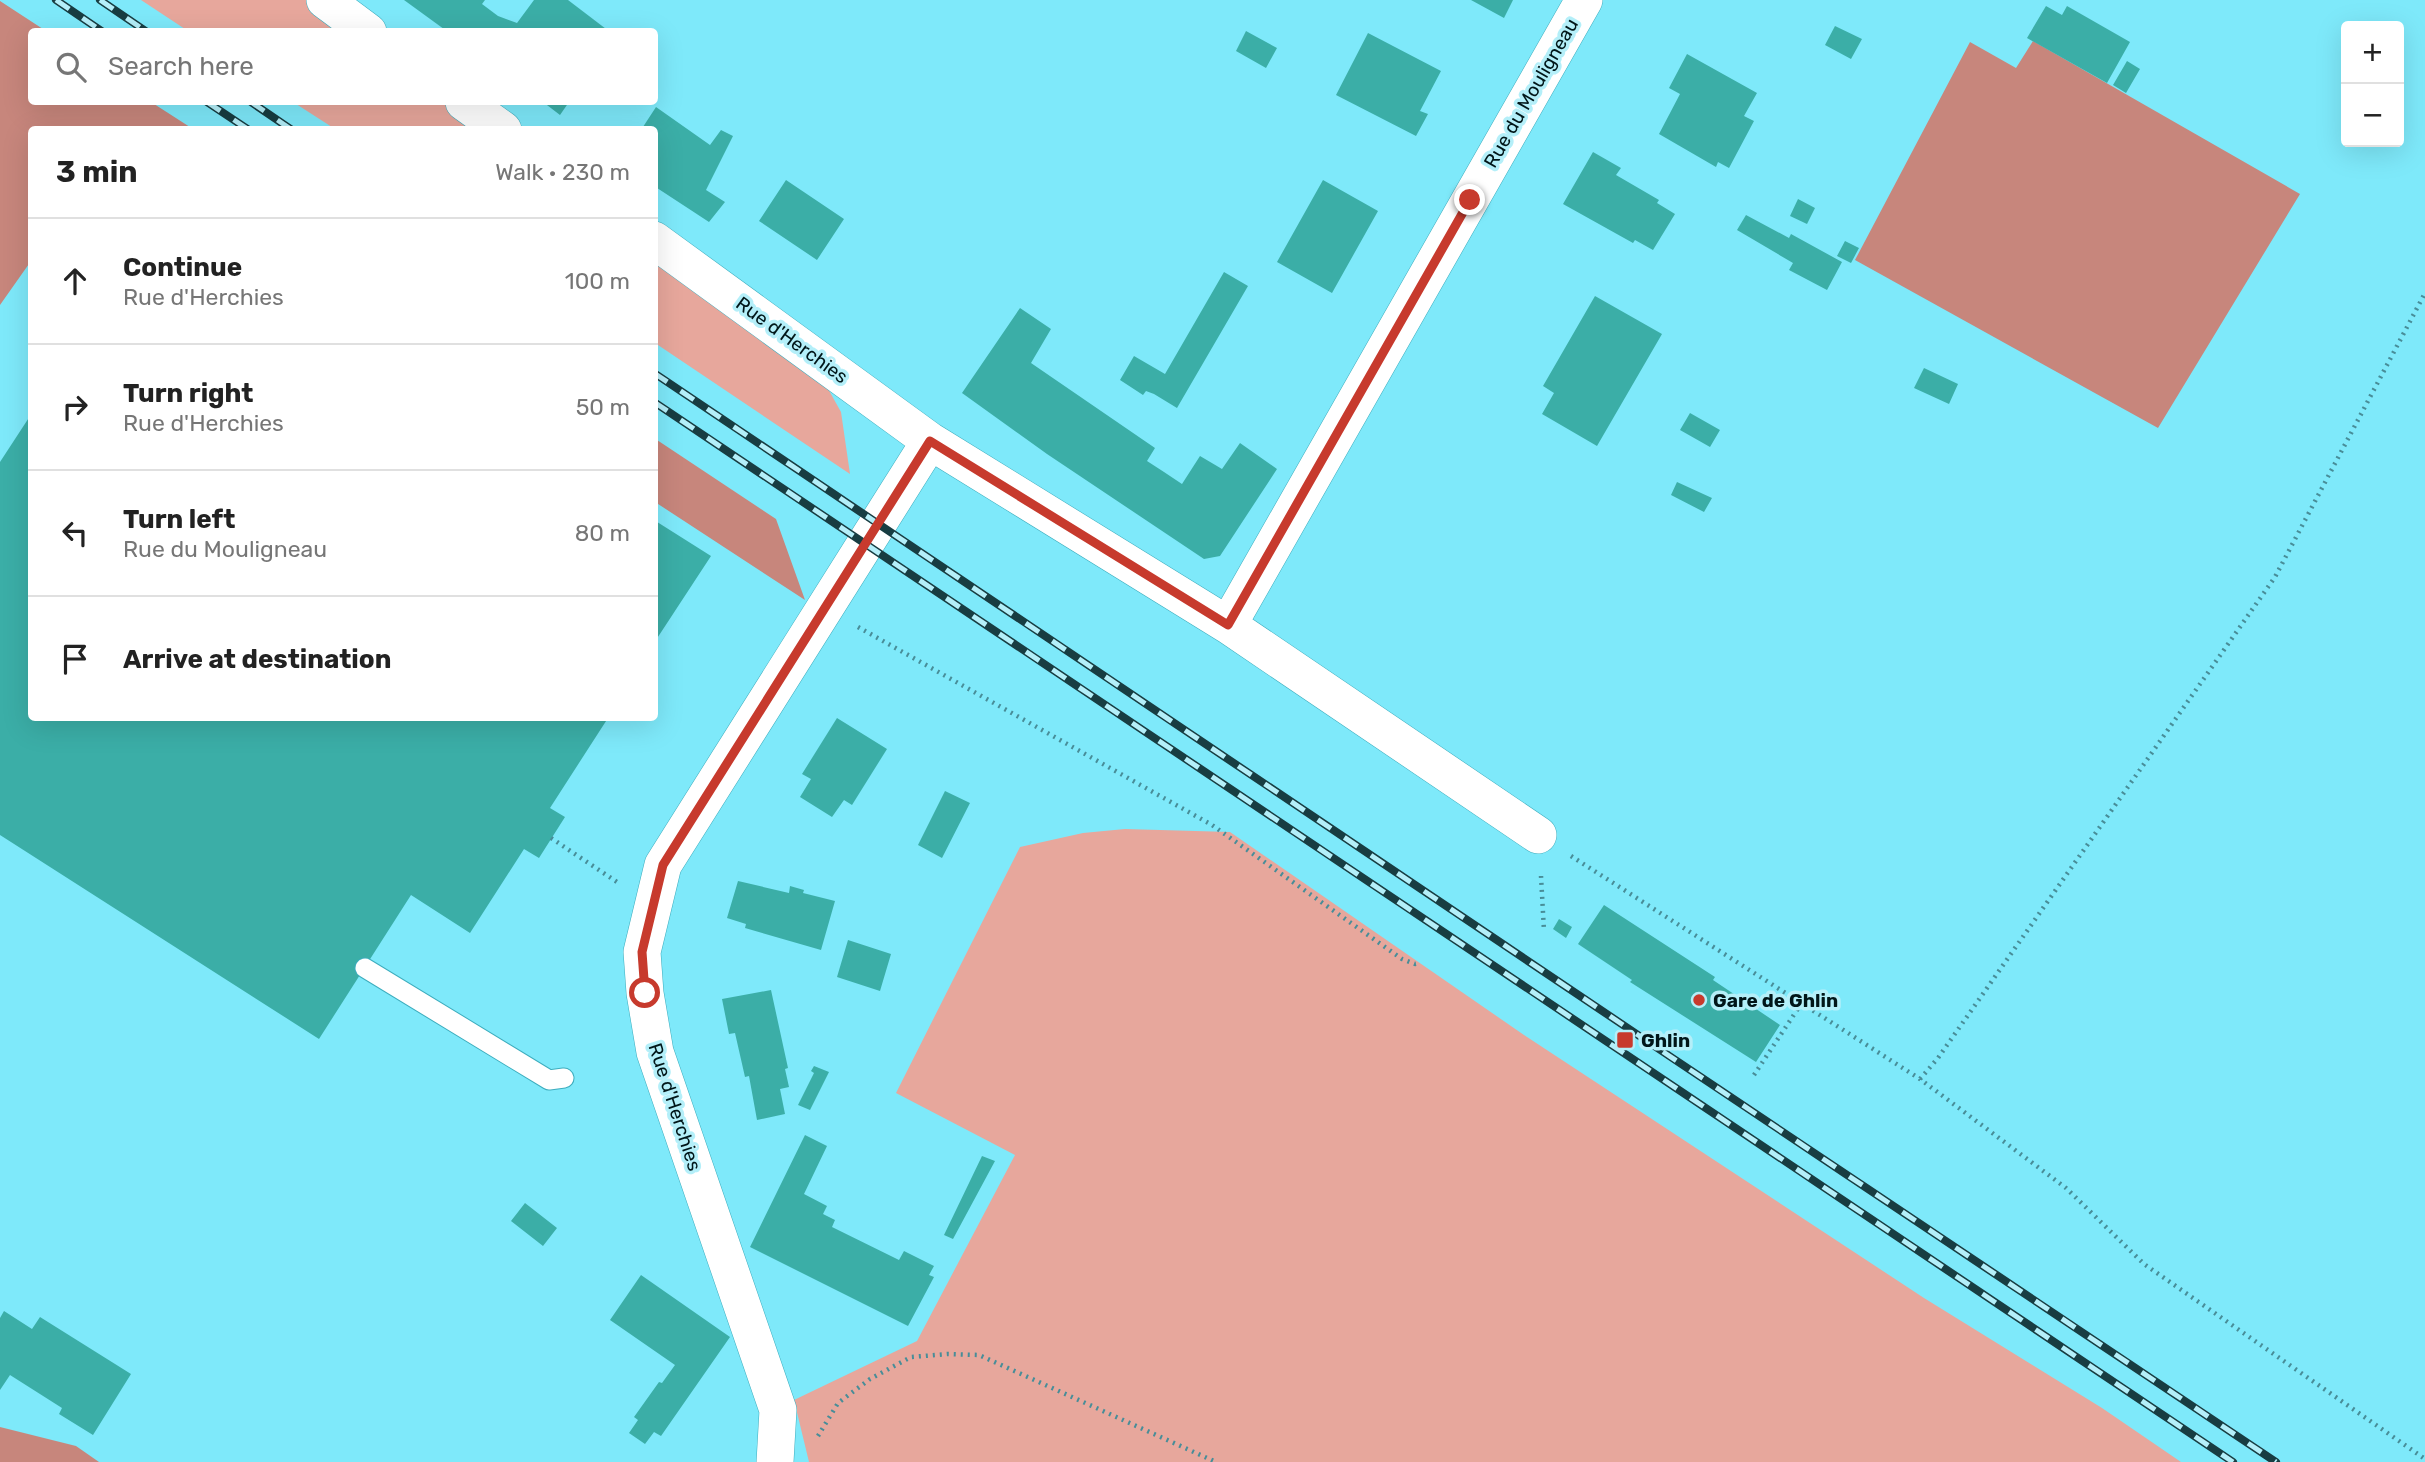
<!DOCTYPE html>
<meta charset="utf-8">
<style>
:root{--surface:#fff;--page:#f2f2f2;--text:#222;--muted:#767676;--line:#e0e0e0}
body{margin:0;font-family:Rubik,sans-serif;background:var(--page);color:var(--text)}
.controls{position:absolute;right:21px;top:21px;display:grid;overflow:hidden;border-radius:7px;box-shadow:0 7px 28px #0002}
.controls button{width:63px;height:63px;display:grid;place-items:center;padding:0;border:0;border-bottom:2px solid var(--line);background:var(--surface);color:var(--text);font:35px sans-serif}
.stop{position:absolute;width:21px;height:21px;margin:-16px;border:5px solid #c73a2d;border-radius:50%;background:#fff}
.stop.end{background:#c73a2d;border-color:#fff;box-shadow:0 2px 7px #0008}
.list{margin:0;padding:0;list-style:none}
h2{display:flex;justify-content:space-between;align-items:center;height:91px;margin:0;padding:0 28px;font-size:30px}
h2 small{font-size:23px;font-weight:400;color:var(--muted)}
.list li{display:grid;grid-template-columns:46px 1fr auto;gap:21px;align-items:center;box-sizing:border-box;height:126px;padding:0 28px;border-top:2px solid var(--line)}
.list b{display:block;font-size:26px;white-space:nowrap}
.list p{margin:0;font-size:23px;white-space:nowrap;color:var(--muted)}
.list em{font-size:23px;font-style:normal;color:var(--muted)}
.icon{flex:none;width:38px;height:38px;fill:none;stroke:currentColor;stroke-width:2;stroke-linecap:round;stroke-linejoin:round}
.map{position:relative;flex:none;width:2425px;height:1462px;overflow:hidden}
.search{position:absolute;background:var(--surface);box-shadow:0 7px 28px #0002;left:28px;top:28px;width:630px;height:77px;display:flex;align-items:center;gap:18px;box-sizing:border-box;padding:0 24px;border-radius:7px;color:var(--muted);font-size:26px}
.panel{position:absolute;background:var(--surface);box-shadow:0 7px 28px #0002;left:28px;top:126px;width:630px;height:595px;border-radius:7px}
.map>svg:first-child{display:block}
.green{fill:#e7a79c}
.forest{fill:#c7867c}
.building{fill:#3baea7}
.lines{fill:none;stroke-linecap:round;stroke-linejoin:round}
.lane-casing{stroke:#3dadbe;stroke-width:21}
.street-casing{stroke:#3dadbe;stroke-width:38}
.path{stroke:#488d98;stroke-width:4.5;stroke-dasharray:2 5;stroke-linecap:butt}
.lane{stroke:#fff;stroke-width:19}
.street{stroke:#fff;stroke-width:37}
.rail-casing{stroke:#183d42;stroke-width:8}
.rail{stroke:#b4eff9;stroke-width:5;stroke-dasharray:16;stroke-linecap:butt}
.route{stroke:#c73a2d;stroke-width:9}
.poi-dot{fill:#c73a2d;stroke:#b4eff9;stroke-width:2.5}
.labels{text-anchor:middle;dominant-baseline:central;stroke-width:7;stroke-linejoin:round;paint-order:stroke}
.street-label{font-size:19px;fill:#011619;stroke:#b4eff9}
.poi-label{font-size:19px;font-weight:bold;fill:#011619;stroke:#b4eff9;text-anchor:start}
</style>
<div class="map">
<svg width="2425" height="1462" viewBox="0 0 2425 1462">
<rect width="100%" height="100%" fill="#7ee9fa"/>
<path class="green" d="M141,0H325L368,31H188Z
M293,102H464L503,129H335Z
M654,240L807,351L841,412L850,474L655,343Z
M1125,829L1230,832L1524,1035L1924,1298L2102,1408L2181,1462H809L794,1400L917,1341L1015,1155L896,1093L1020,847L1083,833Z"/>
<path class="forest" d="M0,1L46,31L32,32V102H151L193,129L32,130L31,261L0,305Z
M2033,41L2300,194L2158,428L1855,260L1970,42L2016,68Z
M654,438L776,519L805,600L655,502Z
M0,1427L76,1446L99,1462H0Z"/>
<path class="building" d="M404,0H485L482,4L498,16L517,23L534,0H568L610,32H448Z
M1471,0H1513L1504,18Z
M2046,6L2062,15L2067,6L2130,42L2107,83L2027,38Z
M1835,26L1862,39L1851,59L1825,45Z
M1246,31L1277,48L1266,68L1236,51Z
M1368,33L1441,71L1420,111L1428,114L1416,136L1336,95Z
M1687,54L1757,93L1744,116L1754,121L1729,168L1718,162L1716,167L1659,134L1680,94L1669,88Z
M2127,61L2140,69L2126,93L2113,85Z
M543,102H569L560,115Z
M656,107L710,145L721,130L733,136L706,190L725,202L709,222L654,186V130H641Z
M1593,152L1621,168L1616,175L1659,200L1657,203L1675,214L1653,250L1635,240L1633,243L1563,204Z
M786,180L844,219L817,260L759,221Z
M1323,180L1378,211L1332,293L1277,262Z
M1798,199L1815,208L1807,224L1790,216Z
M1746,215L1789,238L1791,234L1842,262L1827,290L1789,270L1793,263L1737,230Z
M1845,241L1859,248L1851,263L1837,256Z
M1224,272L1248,286L1177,408L1154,394L1146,391L1143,395L1120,380L1134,356L1165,374Z
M1595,296L1662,334L1597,446L1542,414L1554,393L1543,386Z
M1020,308L1051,329L1031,363L1155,448L1147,461L1164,472L1182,484L1200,456L1222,469L1240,443L1277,469L1220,556L1204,559L1047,454L962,393Z
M1924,368L1958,384L1949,404L1914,388Z
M32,413V718H608L550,808L565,817L539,858L524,849L470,933L411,895L319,1039L0,835V462Z
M1690,413L1720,430L1710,447L1680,430Z
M1677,482L1712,498L1704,512L1671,495Z
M654,520L711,556L654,643Z
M837,718L887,749L852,805L844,800L832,817L800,797L811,779L802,774Z
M945,791L970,803L942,858L918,845Z
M738,881L789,893L790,886L804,890L803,893L835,901L821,950L745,928L746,924L727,918Z
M1604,905L1715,977L1713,980L1780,1025L1756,1062L1630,982L1632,980L1578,944Z
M1559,919L1572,927L1566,938L1553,929Z
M848,940L891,954L880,991L837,977Z
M771,990L788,1068L785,1069L789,1087L780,1089L785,1114L757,1120L749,1076L745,1077L735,1033L729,1034L722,999Z
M814,1066L829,1072L810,1110L798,1105L814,1073L811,1071Z
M805,1135L827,1146L804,1194L827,1206L823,1214L835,1220L832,1227L899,1260L904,1251L934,1266L929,1275L934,1277L908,1326L750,1247Z
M982,1156L995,1161L953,1239L944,1235Z
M525,1203L557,1228L543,1246L511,1221Z
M641,1275L730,1337L661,1436L654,1432L645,1444L629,1433L638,1420L634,1417L659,1382L662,1383L675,1365L610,1320Z
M4,1311L32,1329L40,1317L131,1374L93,1435L59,1414L62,1408L10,1375L0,1390V1318Z"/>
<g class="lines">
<defs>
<path id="lane" d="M365,968L549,1080L564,1078"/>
<path id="street" d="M325,0L368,32
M464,102L503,130
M654,240L930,441L1228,625L1538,835
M1228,625L1584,0
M775,1462L778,1410L655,1052L645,993L642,952L663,865L930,441"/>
</defs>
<use href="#lane" class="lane-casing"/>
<use href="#street" class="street-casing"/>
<path class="path" d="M858,627L1212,825L1402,959L1415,964L1420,963
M551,838L617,882
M1571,856L1920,1079L2066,1188L2144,1264L2425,1459
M1541,876L1544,931
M1754,1075L1801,1004
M1920,1079L1938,1058L2275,577L2425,293
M818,1436L838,1403L870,1379L911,1357L948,1354L979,1355L1216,1462"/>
<use href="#lane" class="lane"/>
<use href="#street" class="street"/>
<defs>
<path id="rail" d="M56,0L103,32
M100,0L147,32
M207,102L249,130
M251,102L292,130
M654,373L1638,1035L2276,1462
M654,402L2233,1462"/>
</defs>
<use href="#rail" class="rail-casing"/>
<use href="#rail" class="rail"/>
</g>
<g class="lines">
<path class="route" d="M645,993L642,952L663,865L930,441L1228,625L1470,200"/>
</g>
<g class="poi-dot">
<circle cx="1699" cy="1000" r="7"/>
<rect x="1616" y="1031" width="18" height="18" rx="3.5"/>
</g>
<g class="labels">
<g class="street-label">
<text transform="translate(1531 93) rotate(-60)">Rue du Mouligneau</text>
<text transform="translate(792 340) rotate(36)">Rue d'Herchies</text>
<text transform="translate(675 1107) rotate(72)">Rue d'Herchies</text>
</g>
<g class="poi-label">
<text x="1713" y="1000">Gare de Ghlin</text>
<text x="1641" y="1040">Ghlin</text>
</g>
</g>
</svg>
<div class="controls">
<button>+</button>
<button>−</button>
</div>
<div class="stop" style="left:645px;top:993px"></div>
<div class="stop end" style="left:1470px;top:200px"></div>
<div class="search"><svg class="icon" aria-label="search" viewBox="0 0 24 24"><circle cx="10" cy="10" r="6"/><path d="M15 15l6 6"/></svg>Search here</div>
<section class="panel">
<h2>3 min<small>Walk · 230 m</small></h2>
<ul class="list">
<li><svg class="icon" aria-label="ahead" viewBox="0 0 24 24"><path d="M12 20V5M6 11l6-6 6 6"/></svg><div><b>Continue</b><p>Rue d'Herchies</p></div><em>100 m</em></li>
<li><svg class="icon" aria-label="right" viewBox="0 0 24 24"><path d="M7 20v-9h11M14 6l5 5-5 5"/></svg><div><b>Turn right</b><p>Rue d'Herchies</p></div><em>50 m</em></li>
<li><svg class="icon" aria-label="left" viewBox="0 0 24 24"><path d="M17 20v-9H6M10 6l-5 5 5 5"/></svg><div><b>Turn left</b><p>Rue du Mouligneau</p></div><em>80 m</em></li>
<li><svg class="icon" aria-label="arrive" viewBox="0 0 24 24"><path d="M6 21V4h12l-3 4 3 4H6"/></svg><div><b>Arrive at destination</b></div></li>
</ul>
</section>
</div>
